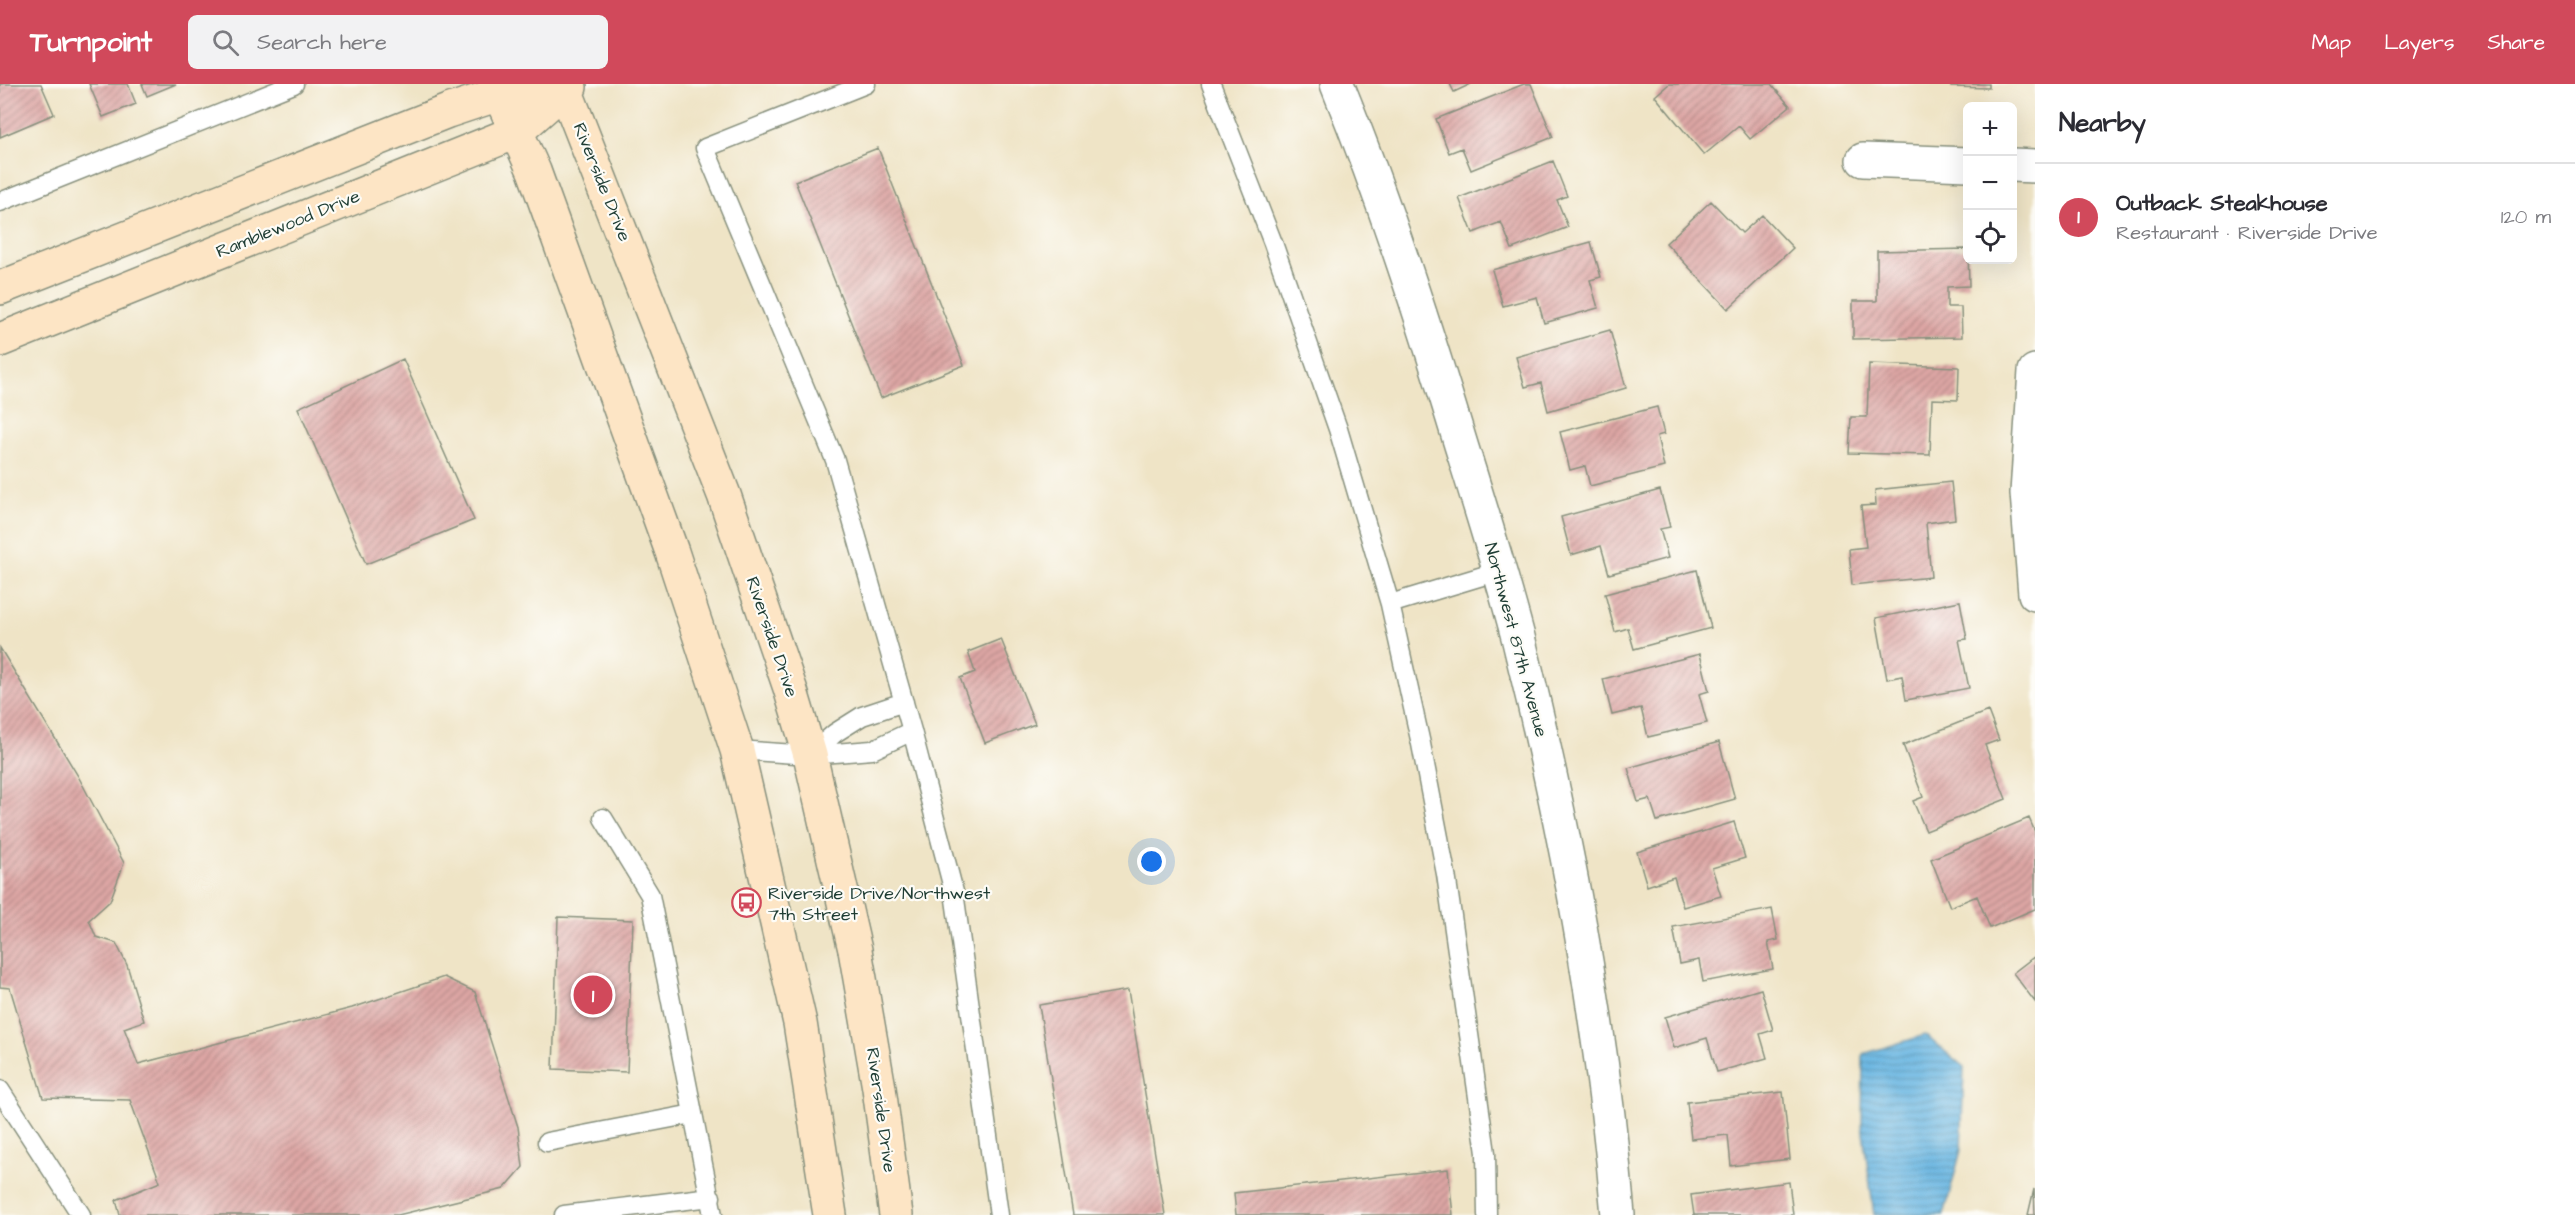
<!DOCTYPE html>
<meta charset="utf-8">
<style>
:root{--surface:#fff;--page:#f2f2f3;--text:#2b2b33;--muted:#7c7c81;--line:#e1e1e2;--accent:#d1495b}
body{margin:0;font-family:"Architects Daughter",sans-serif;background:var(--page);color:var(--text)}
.controls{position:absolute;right:18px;top:18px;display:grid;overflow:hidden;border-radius:9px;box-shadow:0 6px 24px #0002}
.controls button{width:54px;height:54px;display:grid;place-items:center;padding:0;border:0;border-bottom:2px solid var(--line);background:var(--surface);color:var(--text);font:30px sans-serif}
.you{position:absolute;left:1152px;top:778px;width:21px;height:21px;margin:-15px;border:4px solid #fff;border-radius:50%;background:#1a73e8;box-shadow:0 0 0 9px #1a73e833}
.badge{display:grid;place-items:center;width:39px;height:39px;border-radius:50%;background:var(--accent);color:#fff;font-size:20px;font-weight:700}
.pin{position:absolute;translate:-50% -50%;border:3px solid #fff;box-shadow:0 2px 6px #0006}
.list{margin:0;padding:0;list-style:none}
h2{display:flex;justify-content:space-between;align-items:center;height:78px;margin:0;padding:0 24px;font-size:26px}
h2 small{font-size:20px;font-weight:400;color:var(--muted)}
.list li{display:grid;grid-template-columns:39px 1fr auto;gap:18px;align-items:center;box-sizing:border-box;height:108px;padding:0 24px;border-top:2px solid var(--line)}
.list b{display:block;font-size:22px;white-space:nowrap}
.list p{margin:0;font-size:20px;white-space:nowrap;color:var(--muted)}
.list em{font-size:20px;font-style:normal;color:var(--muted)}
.icon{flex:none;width:33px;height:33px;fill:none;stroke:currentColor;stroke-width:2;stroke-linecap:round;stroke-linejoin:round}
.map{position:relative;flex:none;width:2035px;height:1131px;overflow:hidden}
header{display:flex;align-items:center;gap:36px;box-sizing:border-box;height:84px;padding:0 30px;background:var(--accent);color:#fff}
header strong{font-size:28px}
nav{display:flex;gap:33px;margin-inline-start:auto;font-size:21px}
.search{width:420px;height:54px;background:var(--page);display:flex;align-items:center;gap:15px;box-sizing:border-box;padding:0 21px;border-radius:9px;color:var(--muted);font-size:22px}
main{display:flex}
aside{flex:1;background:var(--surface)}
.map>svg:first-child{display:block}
.water{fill:url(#water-rules);stroke:#447a8b;stroke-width:1.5}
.building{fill:url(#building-hatch)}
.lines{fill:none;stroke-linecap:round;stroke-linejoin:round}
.lane-casing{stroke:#87907d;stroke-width:21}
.street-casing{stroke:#87907d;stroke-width:36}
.secondary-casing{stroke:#87907d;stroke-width:36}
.lane{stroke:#fff;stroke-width:18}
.street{stroke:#fff;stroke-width:33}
.secondary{stroke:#fde5c5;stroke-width:33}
.labels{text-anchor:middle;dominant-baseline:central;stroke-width:4.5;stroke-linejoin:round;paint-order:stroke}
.street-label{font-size:18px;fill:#1f3d34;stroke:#fdfcf7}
.poi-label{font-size:18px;fill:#1f3d34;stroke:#fdfcf7;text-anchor:start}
</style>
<header>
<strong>Turnpoint</strong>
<div class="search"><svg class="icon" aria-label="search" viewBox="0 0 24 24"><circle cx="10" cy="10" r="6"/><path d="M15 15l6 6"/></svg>Search here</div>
<nav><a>Map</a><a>Layers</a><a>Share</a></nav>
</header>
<main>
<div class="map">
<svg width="2035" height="1131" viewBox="0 0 2035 1131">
<defs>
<pattern id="water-rules" width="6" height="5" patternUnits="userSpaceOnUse" patternTransform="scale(1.5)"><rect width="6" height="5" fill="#69b6e2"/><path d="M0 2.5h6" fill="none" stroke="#5695b8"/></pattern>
<pattern id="building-hatch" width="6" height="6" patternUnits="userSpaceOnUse" patternTransform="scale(1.5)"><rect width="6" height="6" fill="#dda6a4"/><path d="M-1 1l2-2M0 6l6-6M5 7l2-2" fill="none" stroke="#b38886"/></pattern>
</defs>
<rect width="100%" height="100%" fill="#fdfcf7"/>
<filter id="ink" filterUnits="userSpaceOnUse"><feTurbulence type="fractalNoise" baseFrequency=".0167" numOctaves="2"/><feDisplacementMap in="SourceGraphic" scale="12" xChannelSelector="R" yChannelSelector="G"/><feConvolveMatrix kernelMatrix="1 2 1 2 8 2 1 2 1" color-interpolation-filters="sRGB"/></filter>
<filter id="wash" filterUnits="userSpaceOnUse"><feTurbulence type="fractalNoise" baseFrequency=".008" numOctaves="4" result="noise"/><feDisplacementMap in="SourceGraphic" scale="24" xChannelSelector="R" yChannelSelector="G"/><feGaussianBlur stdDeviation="1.35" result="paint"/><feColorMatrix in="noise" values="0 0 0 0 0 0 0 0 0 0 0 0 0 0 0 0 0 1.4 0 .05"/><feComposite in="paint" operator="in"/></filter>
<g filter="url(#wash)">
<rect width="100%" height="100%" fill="#efe4c6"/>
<path class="water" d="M1925,951L1964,983L1961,1066L1944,1131H1874L1862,1040L1863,970Z"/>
<g id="blocks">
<path class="building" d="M0,0H41L54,30L0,53Z
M89,0H128L136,20L103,33Z
M142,0H176L147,12Z
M1450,0H1471L1454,8Z
M1524,0H1531L1553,53L1471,86L1462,64L1449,69L1436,35Z
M1669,0H1771L1790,22L1750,55L1739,42L1704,71L1655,12Z
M1951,0H1989V4L1951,3Z
M878,64L964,281L881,314L795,97Z
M1553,77L1567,112L1557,116L1568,143L1512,165L1501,138L1473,149L1459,114Z
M1711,117L1742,149L1762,131L1793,164L1728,225L1666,159Z
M1591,158L1601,193L1590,196L1598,224L1544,239L1537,213L1503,222L1492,186Z
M1968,165L1969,202L1947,203V223H1961L1962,253L1853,255V217H1877V167Z
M1610,246L1626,304L1548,327L1541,299L1525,303L1516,273Z
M403,275L474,436L366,480L298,324Z
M1869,280L1959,283L1958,316L1932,315L1930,371L1849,369L1851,333H1867Z
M1657,323L1664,350L1657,352L1664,383L1590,402L1585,382L1570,386L1560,348Z
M1951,398L1955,435L1926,439L1931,493L1852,501L1849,465L1866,463L1861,422L1876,421L1875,406Z
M1660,406L1670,443L1660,445L1668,474L1609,490L1601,462L1571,471L1561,433Z
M1697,486L1711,544L1634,565L1628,544L1615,548L1605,510Z
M1960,517L1967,555L1959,556L1969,604L1906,616L1902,592L1887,595L1876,534Z
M1001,555L1035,640L985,659L960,594L975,588L968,568Z
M0,564L78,692L124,779L110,817L89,836L96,853L116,859L127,881L144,937L124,944L138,980L352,924L444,893L475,908L518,1043L523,1083L504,1105L398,1131H120L116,1116L160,1098L130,1016L43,1014L10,904L0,903Z
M1700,570L1709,607L1699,610L1707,639L1648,653L1641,624L1612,631L1603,595Z
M1988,627L1999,656L1985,661L2006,715L1926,747L1913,717L1923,713L1903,661Z
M1719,658L1735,715L1657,737L1650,715L1638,718L1628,684Z
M2029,734L2035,748V825L1990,844L1977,812L1950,823L1931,775Z
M1734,738L1745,774L1712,784L1721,812L1683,823L1674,793L1647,802L1637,768Z
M1772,825L1778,856L1768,858L1773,885L1703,898L1699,876L1680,880L1673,843Z
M558,833L633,836L627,988L553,985Z
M2035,872V918L2013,889Z
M1761,905L1773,946L1760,950L1767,974L1717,988L1707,954L1674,964L1665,933Z
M1128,906L1165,1131H1073L1039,921Z
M1783,1008L1790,1075L1731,1082L1728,1051L1691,1055L1687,1018Z
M1448,1085L1453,1131H1236L1234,1109Z
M1789,1098L1793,1131H1694L1691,1111Z
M2034,1105L2035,1131H2028Z"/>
</g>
</g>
<g filter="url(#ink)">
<use href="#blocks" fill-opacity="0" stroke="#87907d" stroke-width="1.5"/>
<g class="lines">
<defs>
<path id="lane" d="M866,0L705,64L835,376L912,647L954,808L999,1131
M1211,0L1273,159L1338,345L1390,520L1421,660L1446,790L1486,1069L1487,1131
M0,118L294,0
M1390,520L1499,487
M737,666L810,671L872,666L912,647
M810,671L835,649L862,632L904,618
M603,734L650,811L713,1131
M0,1006L81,1131
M547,1058L693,1030
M564,1131L711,1113"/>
<path id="street" d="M1337,0C1385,118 1424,239 1461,361C1481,425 1501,488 1518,553C1565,742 1602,936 1618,1131
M1863,76L1968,80
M2012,81L2035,82
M2035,287L2027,409L2035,510"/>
<path id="secondary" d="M495,0L534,87L672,468L737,666L800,939L830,1131
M563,0L724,411L790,604L810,671L855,866L879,1004L896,1131
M0,204L448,27L499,10L570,3
M0,256L516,48L565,5"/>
</defs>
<use href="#lane" class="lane-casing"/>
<use href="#street" class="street-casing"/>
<use href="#secondary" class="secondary-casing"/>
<use href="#lane" class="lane"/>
<use href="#street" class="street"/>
<use href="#secondary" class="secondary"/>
</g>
</g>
<defs>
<symbol id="bus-ring" viewBox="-11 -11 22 22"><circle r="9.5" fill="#fdfcf7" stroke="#d1495b" stroke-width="1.5"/><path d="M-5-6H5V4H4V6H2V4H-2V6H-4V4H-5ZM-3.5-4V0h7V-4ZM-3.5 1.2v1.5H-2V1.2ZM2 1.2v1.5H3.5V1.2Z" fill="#d1495b"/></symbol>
</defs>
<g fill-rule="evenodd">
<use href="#bus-ring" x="730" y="802" width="33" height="33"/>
</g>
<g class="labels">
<g class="street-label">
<text transform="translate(602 98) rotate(68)">Riverside Drive</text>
<text transform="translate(288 140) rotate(-22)">Ramblewood Drive</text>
<text transform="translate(772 553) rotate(71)">Riverside Drive</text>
<text transform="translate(1516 556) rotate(75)">Northwest 87th Avenue</text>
<text transform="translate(881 1026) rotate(82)">Riverside Drive</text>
</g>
<g class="poi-label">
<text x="768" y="809">Riverside Drive/Northwest<tspan x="768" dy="21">7th Street</tspan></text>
</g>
</g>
</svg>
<div class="controls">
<button>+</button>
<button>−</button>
<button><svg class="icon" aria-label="locate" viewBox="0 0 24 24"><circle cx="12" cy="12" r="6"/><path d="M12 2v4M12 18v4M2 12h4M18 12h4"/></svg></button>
</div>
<div class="you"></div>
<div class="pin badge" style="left:593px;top:911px">1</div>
</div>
<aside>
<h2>Nearby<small></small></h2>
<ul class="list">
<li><span class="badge">1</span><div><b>Outback Steakhouse</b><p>Restaurant · Riverside Drive</p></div><em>120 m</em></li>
</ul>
</aside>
</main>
